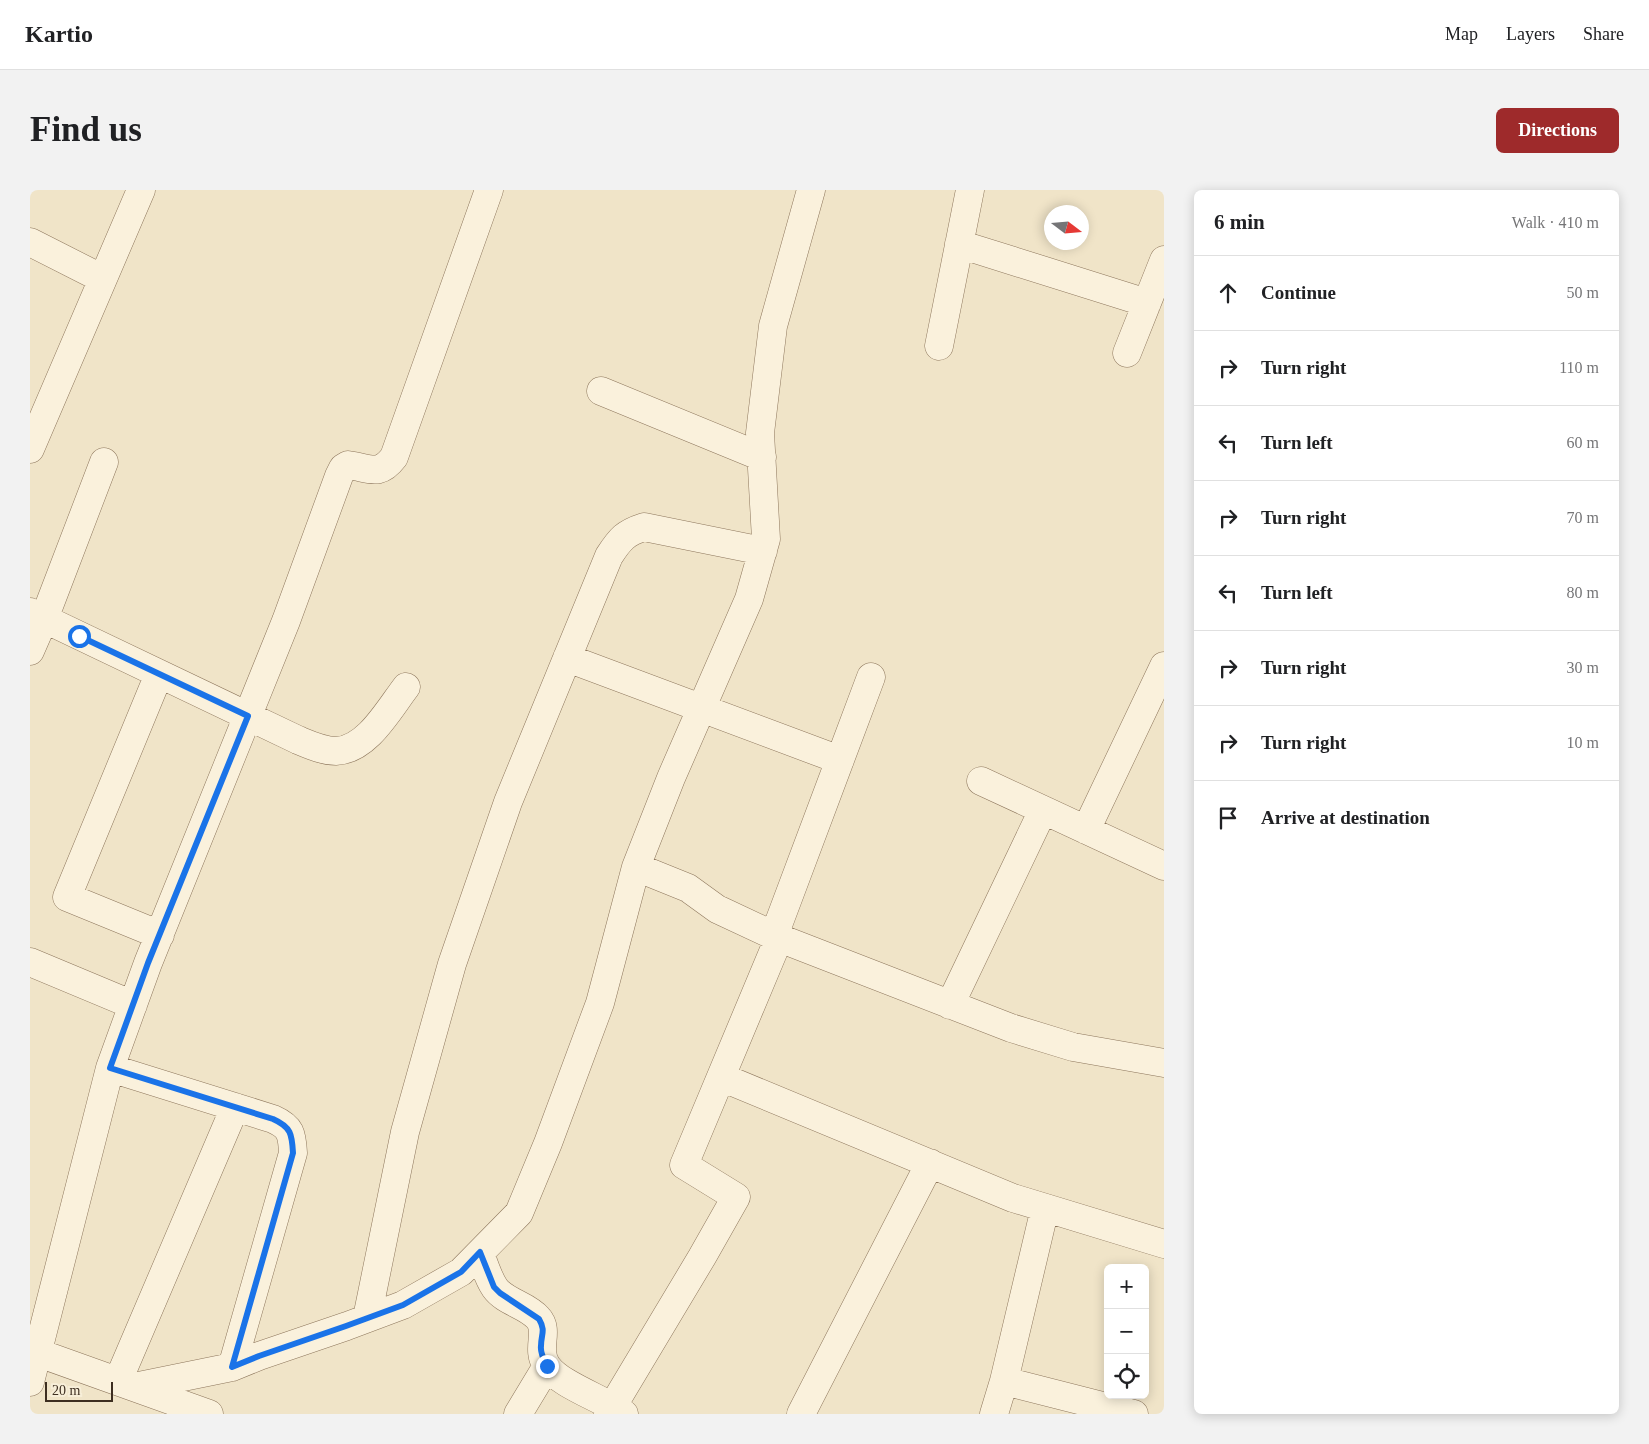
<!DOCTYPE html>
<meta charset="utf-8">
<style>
:root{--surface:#fff;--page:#f2f2f2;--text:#202124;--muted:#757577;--line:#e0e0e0;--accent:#9e2a2b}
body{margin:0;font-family:Georgia,serif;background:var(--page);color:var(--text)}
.controls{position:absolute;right:15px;bottom:15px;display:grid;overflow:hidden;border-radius:8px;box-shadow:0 2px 12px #0003}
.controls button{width:45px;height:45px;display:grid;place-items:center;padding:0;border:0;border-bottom:1px solid var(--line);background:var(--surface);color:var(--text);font:25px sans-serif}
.compass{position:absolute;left:1014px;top:15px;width:45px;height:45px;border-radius:50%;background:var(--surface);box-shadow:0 2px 12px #0003;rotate:106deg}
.scale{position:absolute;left:15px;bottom:12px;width:68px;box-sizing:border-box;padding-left:5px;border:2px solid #3d2e20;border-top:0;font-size:14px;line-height:18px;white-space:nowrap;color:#3d2e20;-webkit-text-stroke:4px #f7eed8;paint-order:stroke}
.stop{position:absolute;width:15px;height:15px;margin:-11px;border:4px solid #1a73e8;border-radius:50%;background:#fff}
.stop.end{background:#1a73e8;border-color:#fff;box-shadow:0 1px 5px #0008}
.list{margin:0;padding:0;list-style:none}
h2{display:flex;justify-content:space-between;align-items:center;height:65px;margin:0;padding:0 20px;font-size:21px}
h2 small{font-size:16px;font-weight:400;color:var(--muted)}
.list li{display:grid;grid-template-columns:32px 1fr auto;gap:15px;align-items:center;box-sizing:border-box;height:75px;padding:0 20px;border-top:1px solid var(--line)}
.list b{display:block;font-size:19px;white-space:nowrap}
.list em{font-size:16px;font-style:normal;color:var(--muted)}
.icon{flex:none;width:28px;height:28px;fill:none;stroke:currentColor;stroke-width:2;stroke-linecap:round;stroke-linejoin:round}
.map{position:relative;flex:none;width:1134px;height:1224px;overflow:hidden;border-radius:8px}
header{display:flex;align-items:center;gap:30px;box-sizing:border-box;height:70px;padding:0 25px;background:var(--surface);border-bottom:1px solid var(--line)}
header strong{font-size:24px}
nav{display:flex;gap:28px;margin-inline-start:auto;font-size:18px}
.intro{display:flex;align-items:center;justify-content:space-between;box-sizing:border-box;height:120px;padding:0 30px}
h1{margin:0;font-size:35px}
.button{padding:12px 22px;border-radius:8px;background:var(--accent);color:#fff;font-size:18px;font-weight:700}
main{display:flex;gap:30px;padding:0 30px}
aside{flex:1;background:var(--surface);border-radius:8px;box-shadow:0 2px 12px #0003}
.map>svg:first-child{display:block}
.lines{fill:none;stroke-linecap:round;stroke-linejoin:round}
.minor-casing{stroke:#8d765c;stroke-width:29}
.minor{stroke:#faf1dc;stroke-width:28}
.route{stroke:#1a73e8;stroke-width:6}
</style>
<header>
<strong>Kartio</strong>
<nav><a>Map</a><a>Layers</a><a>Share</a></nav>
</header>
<div class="intro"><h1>Find us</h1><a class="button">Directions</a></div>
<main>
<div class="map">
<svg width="1134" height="1224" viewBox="0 0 1134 1224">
<rect width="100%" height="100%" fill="#f0e4c8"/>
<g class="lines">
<defs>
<path id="minor" d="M0,52L73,89
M929,54L1117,113
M909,156L940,0
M1097,163L1134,70
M571,201L732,267
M0,259L111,0
M0,422L268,550C280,555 293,561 306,561C337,560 359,519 376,497
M0,461L14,429L74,272
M537,468L810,570
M129,484L37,707L130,745
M951,591L1134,676
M1056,640L1134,476
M606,677L658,698L687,719L749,748L981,838L1043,857L1134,873
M0,772L103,815
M920,815L1013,620
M80,878L243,929C261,937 262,944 263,963L202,1177
M691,887L983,1008L1134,1054
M450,1063C454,1074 458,1088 465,1098C475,1112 497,1115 508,1128C520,1141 505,1159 517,1176C530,1195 574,1209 594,1224
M337,1128L375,942L422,774L478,612L579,366C590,349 595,343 614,337L733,361
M0,1160L179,1224
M88,1191L205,917
M974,1191L1015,1018
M0,1192L80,878L118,773L256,431L309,286L313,278L318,275C340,278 349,287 364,267L459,0
M104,1197L202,1177L229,1166L317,1136L373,1115L431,1082L489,1023L518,953L570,813L606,677L641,588L719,409L736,349L730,243L743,136L781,0
M488,1224L517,1176
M578,1224L672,1067L706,1007L654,975L749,748L748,735L841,487
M771,1224L900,973
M964,1224L974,1191L1104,1224"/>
</defs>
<use href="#minor" class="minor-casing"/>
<use href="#minor" class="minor"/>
</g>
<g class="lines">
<path class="route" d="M49,446L218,526L118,773L80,878L243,929C261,937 262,944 263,963L202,1177L229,1166L316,1136L373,1115L431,1082L450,1062L464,1097L470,1103L509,1129C516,1141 511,1144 511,1156C510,1163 514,1170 517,1176"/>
</g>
</svg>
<div class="controls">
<button>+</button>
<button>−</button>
<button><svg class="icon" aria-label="locate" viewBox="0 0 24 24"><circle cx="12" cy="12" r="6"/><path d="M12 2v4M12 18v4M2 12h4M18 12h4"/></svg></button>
</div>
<svg class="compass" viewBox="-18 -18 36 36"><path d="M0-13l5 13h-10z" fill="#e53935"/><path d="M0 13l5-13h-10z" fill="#757577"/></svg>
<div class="scale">20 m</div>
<div class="stop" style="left:49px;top:446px"></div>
<div class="stop end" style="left:517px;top:1176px"></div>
</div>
<aside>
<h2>6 min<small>Walk · 410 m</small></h2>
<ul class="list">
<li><svg class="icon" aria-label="ahead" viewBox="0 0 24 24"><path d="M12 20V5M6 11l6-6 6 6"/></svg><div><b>Continue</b></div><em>50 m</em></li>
<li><svg class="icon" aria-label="right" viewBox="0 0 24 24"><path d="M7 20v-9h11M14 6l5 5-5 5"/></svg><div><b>Turn right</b></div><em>110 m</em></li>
<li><svg class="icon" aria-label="left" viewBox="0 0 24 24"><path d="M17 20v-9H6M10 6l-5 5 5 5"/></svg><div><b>Turn left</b></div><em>60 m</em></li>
<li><svg class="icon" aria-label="right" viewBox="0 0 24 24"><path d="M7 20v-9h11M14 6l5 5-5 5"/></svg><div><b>Turn right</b></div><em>70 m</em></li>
<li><svg class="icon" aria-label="left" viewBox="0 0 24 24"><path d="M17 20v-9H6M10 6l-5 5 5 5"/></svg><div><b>Turn left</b></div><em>80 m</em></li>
<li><svg class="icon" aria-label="right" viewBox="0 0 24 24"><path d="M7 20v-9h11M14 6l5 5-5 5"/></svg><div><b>Turn right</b></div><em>30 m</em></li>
<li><svg class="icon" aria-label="right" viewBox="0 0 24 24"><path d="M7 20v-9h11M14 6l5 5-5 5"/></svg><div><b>Turn right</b></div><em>10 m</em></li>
<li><svg class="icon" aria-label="arrive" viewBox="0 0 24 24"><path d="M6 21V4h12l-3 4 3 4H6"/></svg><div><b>Arrive at destination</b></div></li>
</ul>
</aside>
</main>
